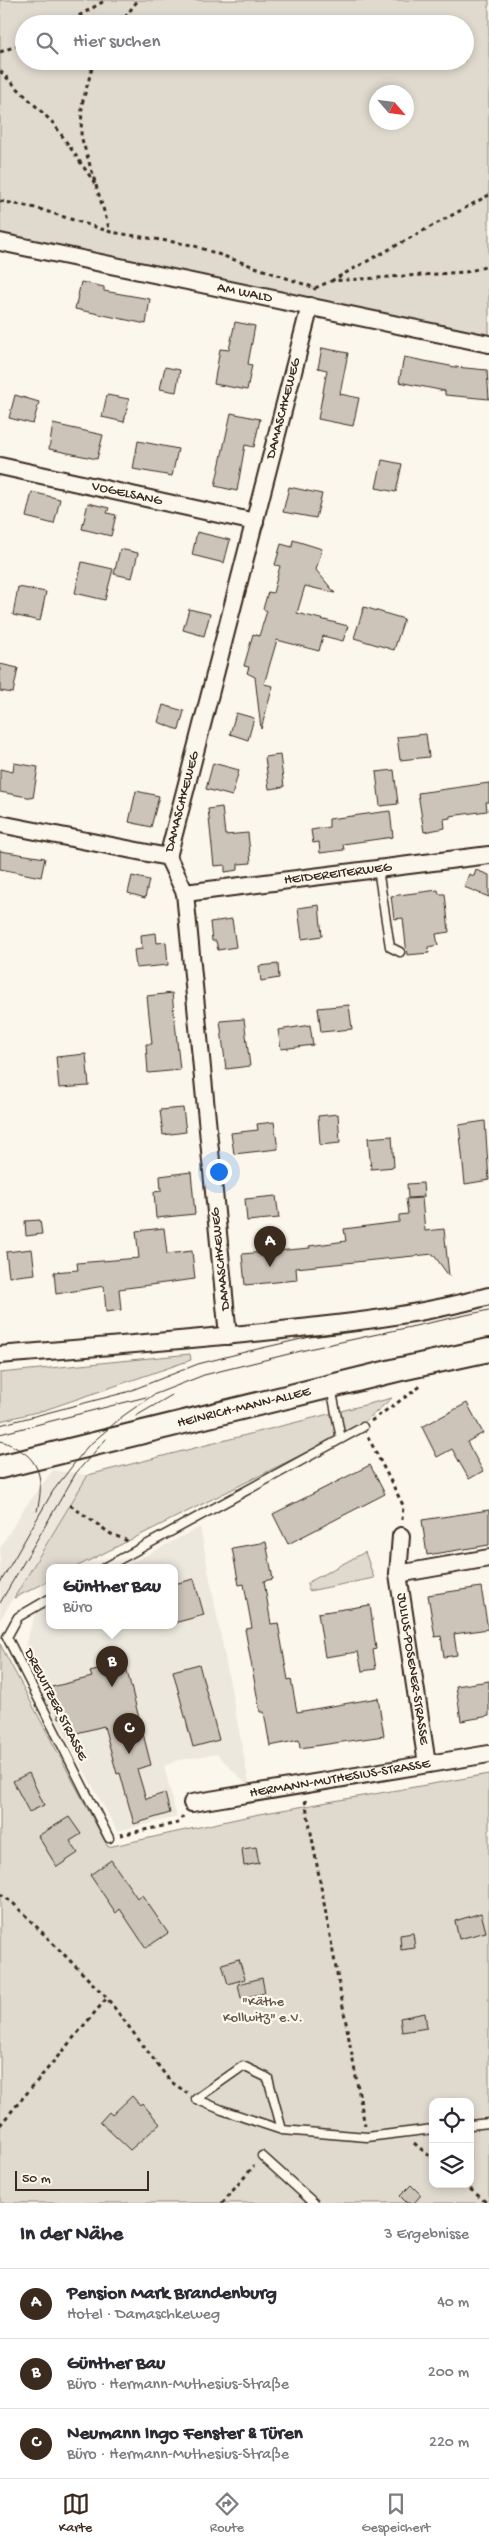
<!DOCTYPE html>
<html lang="de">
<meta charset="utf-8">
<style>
:root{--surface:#fff;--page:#f2f2f3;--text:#2b2b33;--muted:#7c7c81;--line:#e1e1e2;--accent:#3b2a1e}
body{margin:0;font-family:"Gochi Hand",sans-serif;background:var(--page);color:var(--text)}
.controls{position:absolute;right:15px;bottom:15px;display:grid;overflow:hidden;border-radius:10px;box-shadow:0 2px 8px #0003}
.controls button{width:45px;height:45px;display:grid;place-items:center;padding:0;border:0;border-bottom:1px solid var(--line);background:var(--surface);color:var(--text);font:25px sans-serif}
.compass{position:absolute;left:369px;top:85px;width:45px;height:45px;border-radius:50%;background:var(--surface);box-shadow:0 2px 8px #0003;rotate:118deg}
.scale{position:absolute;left:15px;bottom:12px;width:134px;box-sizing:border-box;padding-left:5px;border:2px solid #3b2a1e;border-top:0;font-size:14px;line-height:18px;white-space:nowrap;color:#3b2a1e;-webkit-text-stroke:4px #fbf7ec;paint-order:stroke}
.you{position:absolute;left:218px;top:1171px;width:18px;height:18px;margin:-12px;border:4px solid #fff;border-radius:50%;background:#1a73e8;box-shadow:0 0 0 8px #1a73e833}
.badge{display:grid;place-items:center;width:32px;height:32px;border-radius:50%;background:var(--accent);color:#fff;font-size:16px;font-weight:700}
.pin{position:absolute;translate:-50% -41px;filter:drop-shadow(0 1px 2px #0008)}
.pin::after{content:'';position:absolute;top:26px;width:18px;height:15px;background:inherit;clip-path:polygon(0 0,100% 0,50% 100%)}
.popup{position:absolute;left:46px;top:1564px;width:132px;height:65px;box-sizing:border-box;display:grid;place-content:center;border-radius:10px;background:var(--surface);filter:drop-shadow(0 1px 4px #0005);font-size:16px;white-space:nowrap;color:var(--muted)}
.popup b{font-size:19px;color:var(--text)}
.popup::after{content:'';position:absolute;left:50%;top:100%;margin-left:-10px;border:10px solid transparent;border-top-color:var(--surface)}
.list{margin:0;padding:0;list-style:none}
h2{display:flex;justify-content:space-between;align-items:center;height:65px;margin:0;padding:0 20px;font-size:21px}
h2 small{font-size:16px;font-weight:400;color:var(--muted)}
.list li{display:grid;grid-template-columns:32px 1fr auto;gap:15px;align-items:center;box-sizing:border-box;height:70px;padding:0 20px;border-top:1px solid var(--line)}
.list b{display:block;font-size:19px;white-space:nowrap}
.list p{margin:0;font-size:16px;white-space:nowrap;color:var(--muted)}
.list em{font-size:16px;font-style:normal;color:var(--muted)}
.icon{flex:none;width:28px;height:28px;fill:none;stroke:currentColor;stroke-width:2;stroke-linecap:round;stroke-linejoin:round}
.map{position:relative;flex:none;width:489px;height:2203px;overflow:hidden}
.search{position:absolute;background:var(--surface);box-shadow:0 2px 8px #0003;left:15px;right:15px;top:15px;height:55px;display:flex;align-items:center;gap:12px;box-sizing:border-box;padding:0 18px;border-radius:28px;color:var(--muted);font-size:19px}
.sheet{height:275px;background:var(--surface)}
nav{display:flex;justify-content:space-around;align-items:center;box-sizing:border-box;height:70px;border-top:1px solid var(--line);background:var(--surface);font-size:14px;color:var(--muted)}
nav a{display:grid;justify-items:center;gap:2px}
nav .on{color:var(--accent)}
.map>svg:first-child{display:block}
.built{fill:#ede8dd}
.green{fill:#dfd9ce;stroke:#8d8276;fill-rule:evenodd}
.building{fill:#ccc4b9;stroke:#3b2a1e}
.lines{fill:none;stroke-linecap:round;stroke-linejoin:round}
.service-casing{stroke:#3b2a1e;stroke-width:11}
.minor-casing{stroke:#3b2a1e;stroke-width:20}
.secondary-casing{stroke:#3b2a1e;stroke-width:26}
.path{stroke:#3b2a1e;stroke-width:3;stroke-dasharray:4 4;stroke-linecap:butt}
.service{stroke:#fbf7ec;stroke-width:8}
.minor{stroke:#fbf7ec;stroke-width:16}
.secondary{stroke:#fbf7ec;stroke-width:22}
.tram{stroke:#3b2a1e;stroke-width:1}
.labels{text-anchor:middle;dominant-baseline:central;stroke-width:4.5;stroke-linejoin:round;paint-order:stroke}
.street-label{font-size:14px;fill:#3b2a1e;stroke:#fbf7ec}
.park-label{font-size:14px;fill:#64564a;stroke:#fbf7ec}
</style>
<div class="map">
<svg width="489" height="2203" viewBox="0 0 489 2203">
<rect width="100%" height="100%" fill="#fbf7ec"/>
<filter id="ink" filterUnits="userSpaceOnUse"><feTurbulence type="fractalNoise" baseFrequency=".02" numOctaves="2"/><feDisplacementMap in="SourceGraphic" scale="10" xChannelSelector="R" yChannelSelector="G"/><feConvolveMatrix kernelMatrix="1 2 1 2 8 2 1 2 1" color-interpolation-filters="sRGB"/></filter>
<g filter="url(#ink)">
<path class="built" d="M53,1470L88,1475L0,1620V1548L23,1510Z
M200,1527L250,1788L217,1754L178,1760L164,1766L177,1817L117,1831L22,1656L35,1614L49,1606V1626H174V1568H121Z"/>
<path class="green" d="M0,0H489V341L0,238ZM24,24H465V61H24ZM376,92H406V122H376Z
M190,1354L191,1360L45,1410L0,1421V1373Z
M392,1398L361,1425L74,1568H49V1581L14,1598L88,1475Z
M365,1552L374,1578L309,1591L307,1583Z
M0,1644L108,1847L259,1814L489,1774V2203H0ZM433,2102H470V2184H433Z"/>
<path class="building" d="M81,282L104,287V291L150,299L146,324L75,309Z
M235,322L255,326L248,364L252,365L247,390L214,384L220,349L229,350Z
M322,348L348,353L340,394L359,398L353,426L318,419L327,370L318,368Z
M404,357L455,367L487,370L489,399L445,395V391L399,382Z
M165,367L180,370L176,392L160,389Z
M15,395L39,402L33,424L9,418Z
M107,395L129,399L124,422L102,417Z
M231,413L260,419L254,447L245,445L237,491L215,486Z
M53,424L103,435L97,459L49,449Z
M138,441L178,449L172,476L133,469Z
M382,460L402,464L396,492L376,488Z
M289,487L322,494L316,518L283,512Z
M32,492L60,499L54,524L26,517Z
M88,503L109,508L107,513L116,515L111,536L82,529Z
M197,532L230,540L224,563L192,555Z
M293,540L322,549L316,570L335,593L305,586L297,613L348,626L343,641L323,636L319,651L277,640L264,684L273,686L261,729L255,677L247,673L249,667L244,666L253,634L259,636L267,611L263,609L268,592L273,593L280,566L275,565L281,544L292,547Z
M120,549L138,553L132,578L114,574Z
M82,562L113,569L105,600L75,593Z
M18,587L46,592L40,621L13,615Z
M364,607L404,619L394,650L354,638Z
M189,609L210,614L204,636L183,630Z
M0,664L18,668L13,693L0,691Z
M163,705L184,711L179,730L158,722Z
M236,713L254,718L248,740L230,734Z
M426,734L429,757L400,760L397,737Z
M280,755L284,787L269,789L265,757Z
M14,763L38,767L33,798L0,792V769L13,772Z
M213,763L239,770L232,796L206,789Z
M394,770L398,804L380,806L376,772Z
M489,783V802H486L487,811L450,816V818L444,819L445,828L424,832L418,793Z
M136,791L159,796L151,827L129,822Z
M222,807L225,835L248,833L251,863L238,864V870L225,872V865L214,866L208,809Z
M390,811L393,837L343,844L344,850L320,853L319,842L313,843L311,830L329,827V819Z
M0,851L45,858L41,877L0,869Z
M476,870L489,875V897L464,887L469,874L474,876Z
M132,876L149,880L145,898L128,893Z
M438,890L439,894H445L449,932L436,934L438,945L428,947L429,953L407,955L403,918L394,919L391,896Z
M319,905L322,936L302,939L298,908Z
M232,919L236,947L218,950L216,941H212L210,922Z
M156,933L157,943L166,942L168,965L136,968L134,950L142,949L141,935Z
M278,964L279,978L261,981L259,966Z
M172,993L180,1070L148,1073L146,1044H152L147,996Z
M349,1005L352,1029L321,1032L318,1008Z
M244,1019L250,1066L226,1069L220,1021Z
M310,1025L313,1045L281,1049L278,1030Z
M86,1054L89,1086L59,1088L56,1057Z
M183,1108L186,1132L163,1135L160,1110Z
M338,1114L340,1143L320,1145L318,1116Z
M485,1121L489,1180L465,1184L459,1125Z
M274,1122L278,1149L234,1154L231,1133L258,1130L257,1124Z
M392,1136L394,1167L371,1169L368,1138Z
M191,1172L195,1214L156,1218L154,1192L161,1191L160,1176Z
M423,1183L424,1197L408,1198L407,1184Z
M276,1196L279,1218L247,1221L245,1199Z
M422,1198L425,1231L444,1229L449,1276L433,1254L296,1268L297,1280L245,1285L242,1254L310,1248L309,1246L346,1241L344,1229L399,1222V1215L408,1214L406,1199Z
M40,1220L42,1234L26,1236L25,1221Z
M164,1228L167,1254L192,1251L195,1279L119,1289L121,1310L106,1312L104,1286L56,1294L54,1272L78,1270L77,1263L139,1258L136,1231Z
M32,1249L35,1274L9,1277L6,1252Z
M467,1403L483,1433L467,1442L483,1471L469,1479L452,1449L437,1457L422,1427Z
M370,1465L385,1494L288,1544L273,1514Z
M489,1510V1545L427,1555L422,1520Z
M266,1542L273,1579L264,1581L271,1624L278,1623L288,1680L291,1679L297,1712L378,1698L384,1736L300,1748L299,1740L270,1746L264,1712H260L245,1629L252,1628L244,1584L239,1585L232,1548Z
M194,1579L204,1615L174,1623V1584Z
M481,1587L488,1629L454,1634L457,1655L444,1657L441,1636L435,1637L428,1595Z
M370,1605L376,1649L373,1650L376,1669L362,1671L358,1652L325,1657L318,1613Z
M125,1663L151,1765L137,1769L146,1799L165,1793L170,1813L134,1824L120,1773L117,1774L104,1726L69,1735L64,1717L59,1718L52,1687L92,1677L90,1672Z
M199,1664L219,1740L193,1747L173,1671Z
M489,1681V1716L461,1721L456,1686Z
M29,1773L44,1805L29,1812L13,1781Z
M69,1817L81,1834L70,1841L78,1853L57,1867L38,1836Z
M256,1847L259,1863L244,1866L242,1849Z
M111,1860L137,1898L142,1895L168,1933L146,1948L120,1909L116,1913L90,1875Z
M481,1913L486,1932L459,1939L455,1921Z
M413,1933L415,1948L401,1950L400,1935Z
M239,1959L245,1979L228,1984L222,1964Z
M262,1978L265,1993L241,1998L238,1984Z
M425,2013L427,2028L402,2032L400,2018Z
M132,2096L140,2105L142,2103L160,2124L130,2150L100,2122L109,2112L112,2115Z
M411,2185L421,2195L414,2203H407L400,2196Z"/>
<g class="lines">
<defs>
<path id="service" d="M378,869L390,947L400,952
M331,1387L341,1439
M104,1568L363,1427
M49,1599L18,1617L7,1637L109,1838
M196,2099L222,2110L282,2130L367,2137L433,2129
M196,2099L243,2066L268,2078L282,2130
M470,2125L489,2123
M262,2156L314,2203"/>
<g id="minor">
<path id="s1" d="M0,242L489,344"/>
<path id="s2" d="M0,466L255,522"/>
<path d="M0,824L168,857"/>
<path id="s3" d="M185,893L489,855"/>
<path id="s4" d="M228,1336L185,893L168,857L310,306"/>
<path d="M0,1355C97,1347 194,1340 291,1329C357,1322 425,1314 489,1296"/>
<path id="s5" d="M401,1536L398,1574L427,1764"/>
<path d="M398,1574L489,1558"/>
<path id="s6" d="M192,1803L489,1754"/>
</g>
<g id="secondary">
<path id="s7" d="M0,1467L401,1369L489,1350"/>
</g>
</defs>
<use href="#service" class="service-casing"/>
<use href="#minor" class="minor-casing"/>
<use href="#secondary" class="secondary-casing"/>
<path class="path" d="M65,24L106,0
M120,24L138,0
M0,52L24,43
M94,61L82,104L81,136L110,231
M0,71L54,124L96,185
M0,201L36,208L111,232L192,245L315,288L314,290
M331,281L489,195
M315,288L331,281L466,272L489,266
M371,1421L421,1386
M368,1437L403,1505L402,1520
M70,1505L111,1534L128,1541
M305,1800L365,2126
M120,1835L178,1823L183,1816
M0,1894L14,1904L107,1998L170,2081L187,2093
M0,2125L107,1998
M414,2143L433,2159
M464,2184L487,2203
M222,2203L254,2166"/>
<use href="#service" class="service"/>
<use href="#minor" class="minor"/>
<use href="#secondary" class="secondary"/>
<path class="tram" d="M136,1416L172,1395
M0,1425L127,1392L198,1364L249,1351L310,1337L362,1331
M0,1434L146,1397
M0,1441C7,1442 12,1446 18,1449C43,1462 43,1487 37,1511
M0,1583L53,1491L87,1447L123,1416L153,1395L204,1375L313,1348L489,1310
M0,1603L76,1473L106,1439"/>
</g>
</g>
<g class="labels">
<g class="street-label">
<text stroke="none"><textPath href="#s1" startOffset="250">AM WALD</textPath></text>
<text stroke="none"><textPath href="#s4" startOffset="948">DAMASCHKEWEG</textPath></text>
<text stroke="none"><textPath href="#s2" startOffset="130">VOGELSANG</textPath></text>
<text stroke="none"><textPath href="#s4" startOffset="542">DAMASCHKEWEG</textPath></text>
<text stroke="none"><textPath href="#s3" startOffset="154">HEIDEREITERWEG</textPath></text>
<text transform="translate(221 1259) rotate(-96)">DAMASCHKEWEG</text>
<text stroke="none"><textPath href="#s7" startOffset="251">HEINRICH-MANN-ALLEE</textPath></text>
<text stroke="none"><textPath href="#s5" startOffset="134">JULIUS-POSENER-STRASSE</textPath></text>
<text transform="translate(55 1705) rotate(63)">DREWITZER STRASSE</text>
<text stroke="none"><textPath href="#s6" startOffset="150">HERMANN-MUTHESIUS-STRASSE</textPath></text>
</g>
<g class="park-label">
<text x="263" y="2002">"Käthe<tspan x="263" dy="16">Kollwitz" e.V.</tspan></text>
</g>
</g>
</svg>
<div class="controls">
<button><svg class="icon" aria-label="locate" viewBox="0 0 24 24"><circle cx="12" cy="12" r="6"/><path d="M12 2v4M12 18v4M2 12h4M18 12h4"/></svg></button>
<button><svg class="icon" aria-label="layers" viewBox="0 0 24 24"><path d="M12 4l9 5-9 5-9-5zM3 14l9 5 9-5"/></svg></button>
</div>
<svg class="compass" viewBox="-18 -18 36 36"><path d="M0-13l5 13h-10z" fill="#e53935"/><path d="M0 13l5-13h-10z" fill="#7c7c81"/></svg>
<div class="scale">50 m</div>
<div class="you"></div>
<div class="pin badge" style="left:270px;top:1267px">A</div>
<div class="pin badge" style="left:112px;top:1687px">B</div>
<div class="popup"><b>Günther Bau</b>Büro</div>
<div class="pin badge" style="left:129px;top:1754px">C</div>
<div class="search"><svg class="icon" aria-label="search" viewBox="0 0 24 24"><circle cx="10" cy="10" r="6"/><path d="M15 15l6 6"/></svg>Hier suchen</div>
</div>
<section class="sheet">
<h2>In der Nähe<small>3 Ergebnisse</small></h2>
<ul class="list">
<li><span class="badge">A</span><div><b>Pension Mark Brandenburg</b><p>Hotel · Damaschkeweg</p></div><em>40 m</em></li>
<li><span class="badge">B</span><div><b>Günther Bau</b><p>Büro · Hermann-Muthesius-Straße</p></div><em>200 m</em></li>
<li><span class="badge">C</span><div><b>Neumann Ingo Fenster &amp; Türen</b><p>Büro · Hermann-Muthesius-Straße</p></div><em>220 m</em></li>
</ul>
</section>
<nav>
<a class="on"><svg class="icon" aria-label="map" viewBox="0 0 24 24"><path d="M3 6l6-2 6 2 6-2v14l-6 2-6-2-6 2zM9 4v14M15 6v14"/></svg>Karte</a>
<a><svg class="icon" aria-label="directions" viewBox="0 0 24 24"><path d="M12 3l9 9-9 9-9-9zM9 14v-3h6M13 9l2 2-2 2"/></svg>Route</a>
<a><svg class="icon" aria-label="saved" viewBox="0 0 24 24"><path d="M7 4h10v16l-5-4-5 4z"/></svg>Gespeichert</a>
</nav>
